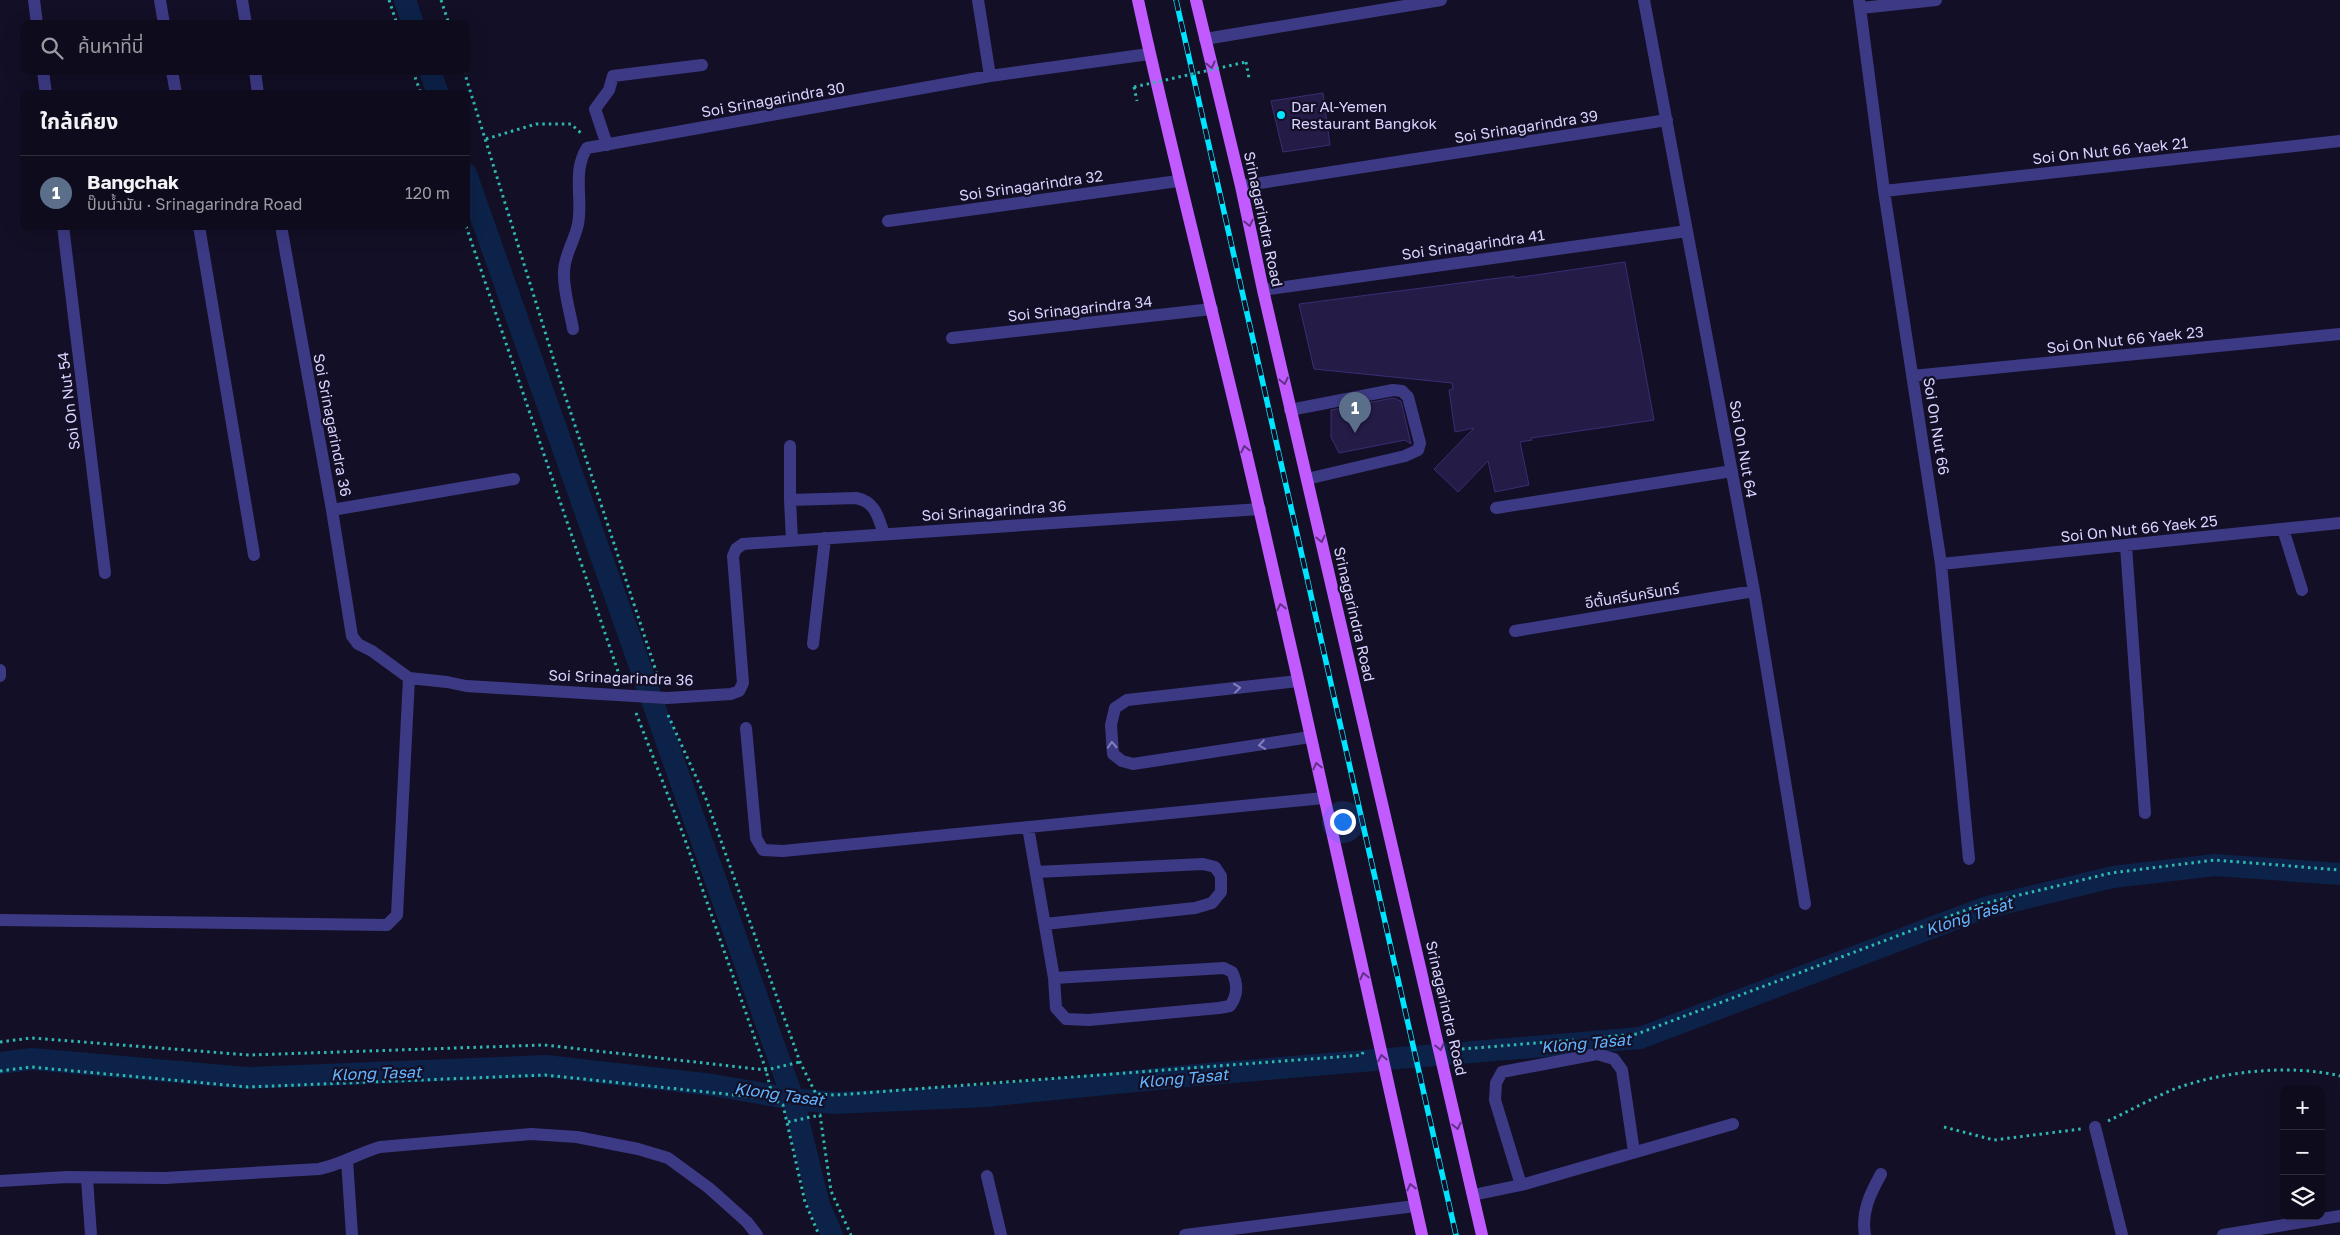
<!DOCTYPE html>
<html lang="th">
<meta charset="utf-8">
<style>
:root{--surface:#0e0b1c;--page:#171425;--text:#f1f3f6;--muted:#9b9ba3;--line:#2e2b3b;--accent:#0b8043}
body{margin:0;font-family:"Golos Text","Noto Sans Thai",sans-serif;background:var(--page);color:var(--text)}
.controls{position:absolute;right:15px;bottom:15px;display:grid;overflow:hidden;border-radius:10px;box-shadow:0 5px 20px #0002}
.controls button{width:45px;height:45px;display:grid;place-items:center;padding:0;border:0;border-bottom:1px solid var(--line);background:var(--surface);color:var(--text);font:25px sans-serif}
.you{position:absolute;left:1342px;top:821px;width:18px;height:18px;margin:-12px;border:4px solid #fff;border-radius:50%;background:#1a73e8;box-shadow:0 0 0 8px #1a73e833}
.badge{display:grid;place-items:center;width:32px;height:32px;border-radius:50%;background:var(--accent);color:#fff;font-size:16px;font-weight:700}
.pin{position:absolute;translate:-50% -41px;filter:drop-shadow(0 1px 2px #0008)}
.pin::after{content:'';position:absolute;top:26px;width:18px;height:15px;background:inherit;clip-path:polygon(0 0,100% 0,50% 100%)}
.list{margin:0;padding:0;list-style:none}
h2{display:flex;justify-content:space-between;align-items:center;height:65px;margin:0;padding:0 20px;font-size:21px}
h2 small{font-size:16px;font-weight:400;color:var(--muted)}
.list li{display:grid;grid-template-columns:32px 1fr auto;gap:15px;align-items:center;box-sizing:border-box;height:75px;padding:0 20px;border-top:1px solid var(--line)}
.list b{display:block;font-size:19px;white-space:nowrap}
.list p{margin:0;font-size:16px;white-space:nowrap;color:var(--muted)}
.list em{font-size:16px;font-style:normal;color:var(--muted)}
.icon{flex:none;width:28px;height:28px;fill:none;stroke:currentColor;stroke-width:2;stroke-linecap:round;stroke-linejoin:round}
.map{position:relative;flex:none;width:2340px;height:1235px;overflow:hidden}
.search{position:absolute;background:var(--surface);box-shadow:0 5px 20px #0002;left:20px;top:20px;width:450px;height:55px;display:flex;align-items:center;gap:12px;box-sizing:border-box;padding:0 18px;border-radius:10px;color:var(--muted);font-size:19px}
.panel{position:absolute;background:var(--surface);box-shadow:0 5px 20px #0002;left:20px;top:90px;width:450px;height:140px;border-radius:10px}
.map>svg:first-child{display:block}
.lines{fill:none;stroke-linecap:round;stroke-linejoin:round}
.canal{stroke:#0c2248;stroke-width:22}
.building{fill:#241b47;stroke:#3b2d73}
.path{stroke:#2fb8b0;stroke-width:3;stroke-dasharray:2.5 4;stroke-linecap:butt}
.minor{stroke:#3d3a85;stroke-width:12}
.major{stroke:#c25bff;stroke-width:12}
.rail-casing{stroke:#00e5ff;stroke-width:5.5}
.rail{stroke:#130f26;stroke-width:4;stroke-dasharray:11;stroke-linecap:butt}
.path-bridge{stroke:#2fb8b0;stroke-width:3;stroke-dasharray:2.5 4;stroke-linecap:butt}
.oneway{stroke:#623188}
.oneway2{stroke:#837fbc}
.poi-dot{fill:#00e5ff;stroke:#130f26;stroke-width:2}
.labels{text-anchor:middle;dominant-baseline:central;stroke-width:4.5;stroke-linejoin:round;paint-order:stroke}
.street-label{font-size:15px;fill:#d9d4ff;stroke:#130f26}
.poi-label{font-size:15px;fill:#d9d4ff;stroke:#130f26;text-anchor:start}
.water-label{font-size:16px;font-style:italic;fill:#62b6ff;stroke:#130f26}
</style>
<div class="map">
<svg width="2340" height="1235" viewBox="0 0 2340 1235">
<rect width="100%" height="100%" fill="#130f26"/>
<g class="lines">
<path class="canal" d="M405,0L413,24
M430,71L438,94
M466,174L793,1099L819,1205L832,1235
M0,1063L32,1059L247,1078L546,1066L713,1085L793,1099L835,1103L986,1096L1196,1075L1640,1038L1984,908L2113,877L2215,865L2340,874"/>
</g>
<path class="building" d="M1323,93L1330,145L1283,152L1271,101Z
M1625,262L1654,420L1531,438L1532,440L1520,442L1529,485L1495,492L1488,461L1458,492L1434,469L1474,428L1455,432L1449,390L1453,389L1452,383L1314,369L1299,304L1514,276L1515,278Z
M1393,398L1401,401L1411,444L1405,440L1339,453L1331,437V410Z"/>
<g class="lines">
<path class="path" d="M389,0L397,24
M441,0L449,24
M1246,62L1249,78
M413,71L421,94
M464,71L560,380L660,683
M1134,87L1137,101
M486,139L536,124H571L582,134
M466,226L621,680
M636,713L683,834L766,1070L773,1099
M668,715L706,799L800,1062L816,1094L836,1095L1362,1055L1363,1052
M1602,1037L1637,1034L1982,904L2111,873L2215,860L2340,870
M0,1042L31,1038L250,1055L544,1045L766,1070L800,1062
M1462,1049L1574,1040
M0,1071L31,1067L248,1087L545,1075L773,1099L783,1105L805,1202L819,1235
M2108,1121C2131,1110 2154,1097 2177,1088C2225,1071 2291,1064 2340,1076
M788,1122L820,1115L831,1191L851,1235
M1944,1127L1994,1140L2081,1129"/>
<path class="minor" d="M34,0L37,24
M160,0L164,24
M242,0L246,24
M978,0L990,76
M1644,0L1754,591L1805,904
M1859,0L1884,191L1941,564L1969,859
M1861,8L1936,0
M1205,39L1441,0
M43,71L46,94
M172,71L176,94
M255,71L258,94
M607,145L595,109L609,90L613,76L702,65
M1241,186L1667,120
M1884,191L2340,141
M888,221L1178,181
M63,226L105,573
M199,226L254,555
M281,226L332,510L352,636L358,644L372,651L409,678L447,682L466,686L667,698L731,694L739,691L743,683L733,556L736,549L743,544L1260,509
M1263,290L1687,231
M573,329C570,311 563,290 564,272C564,255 575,240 578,224C583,199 572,171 587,148L990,76L1149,54
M952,338L1212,309
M1912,376L2340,334
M1290,410L1393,390L1402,391L1408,397L1420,443L1418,450L1405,456L1307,479
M790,446V500
M1496,508L1732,471
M332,510L514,479
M2283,529L2302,590
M792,540L790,500L856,498C876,502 878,517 884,534
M2126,546L2145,813
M1941,564L2340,523
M1515,631L1754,591
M813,644L825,538
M0,670V676
M1298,681L1127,700L1115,708L1111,725L1113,754L1122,761L1133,764L1310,737
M746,728L756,838L763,850L783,851L1324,798
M1028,827L1054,978L1056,1008L1066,1019L1089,1020L1219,1008L1230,1006C1238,995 1238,984 1232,972L1224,968L1054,978
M1036,872L1203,864L1215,867L1221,876V892L1212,903L1195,908L1045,924
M0,920L387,925L397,915L409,678
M2095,1127L2122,1235
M347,1160L352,1235
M987,1176L1001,1235
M87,1179L91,1235
M0,1181L67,1177L165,1178L319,1169C340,1165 359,1153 380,1147L531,1134L577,1137L638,1149L668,1158L709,1188L747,1222L757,1235
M1521,1185L1495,1100L1496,1083L1502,1072L1597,1054L1614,1059L1622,1070L1634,1152
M1473,1195L1521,1185L1733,1124
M1185,1235L1415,1206
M1865,1235C1861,1212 1870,1194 1881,1174
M2223,1235L2340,1216"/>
<path class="major" d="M1138,0C1175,170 1220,338 1259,508C1315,750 1367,993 1422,1235
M1196,0L1241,186L1263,290L1482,1235"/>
<defs>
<path id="rail" d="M1176,0L1456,1235"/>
</defs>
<use href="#rail" class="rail-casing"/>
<use href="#rail" class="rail"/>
<path class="path-bridge" d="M1134,87L1246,62"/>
</g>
<defs><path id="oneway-chevron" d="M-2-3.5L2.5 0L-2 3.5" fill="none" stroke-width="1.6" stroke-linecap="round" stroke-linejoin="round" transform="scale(1.25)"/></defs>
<g class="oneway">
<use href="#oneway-chevron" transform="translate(1211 65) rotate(76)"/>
<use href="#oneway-chevron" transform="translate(1249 223) rotate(78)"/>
<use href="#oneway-chevron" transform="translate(1284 381) rotate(77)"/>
<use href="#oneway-chevron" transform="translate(1245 449) rotate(-103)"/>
<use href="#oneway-chevron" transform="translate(1321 539) rotate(77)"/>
<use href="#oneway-chevron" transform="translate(1281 607) rotate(-103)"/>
<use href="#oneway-chevron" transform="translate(1317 766) rotate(-103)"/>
<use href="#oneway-chevron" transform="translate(1364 976) rotate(-103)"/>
<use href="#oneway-chevron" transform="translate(1440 1047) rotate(77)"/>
<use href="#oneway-chevron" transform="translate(1382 1058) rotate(-102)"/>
<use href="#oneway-chevron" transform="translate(1457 1126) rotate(78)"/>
<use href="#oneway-chevron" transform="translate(1411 1187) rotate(-103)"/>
</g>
<g class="oneway2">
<use href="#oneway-chevron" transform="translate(1237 688) rotate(-6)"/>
<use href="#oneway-chevron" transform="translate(1112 745) rotate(-93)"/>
<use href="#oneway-chevron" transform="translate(1262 745) rotate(171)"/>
</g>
<circle class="poi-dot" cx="1281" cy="115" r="5"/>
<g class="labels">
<g class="street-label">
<text transform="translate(773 99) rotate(-10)">Soi Srinagarindra 30</text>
<text transform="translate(1526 126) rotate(-9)">Soi Srinagarindra 39</text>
<text transform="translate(2110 150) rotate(-6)">Soi On Nut 66 Yaek 21</text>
<text transform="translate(1031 185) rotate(-8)">Soi Srinagarindra 32</text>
<text transform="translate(1264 219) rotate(78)">Srinagarindra Road</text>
<text transform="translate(1473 244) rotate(-8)">Soi Srinagarindra 41</text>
<text transform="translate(1080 308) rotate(-6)">Soi Srinagarindra 34</text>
<text transform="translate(2125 339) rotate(-6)">Soi On Nut 66 Yaek 23</text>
<text transform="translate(68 401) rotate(-97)">Soi On Nut 54</text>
<text transform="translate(333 425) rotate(79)">Soi Srinagarindra 36</text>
<text transform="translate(1937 426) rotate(81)">Soi On Nut 66</text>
<text transform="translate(1744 449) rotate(80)">Soi On Nut 64</text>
<text transform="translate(994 510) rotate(-4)">Soi Srinagarindra 36</text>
<text transform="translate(2139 528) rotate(-6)">Soi On Nut 66 Yaek 25</text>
<text transform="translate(1632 595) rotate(-9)">อีตั้นศรีนครินทร์</text>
<text transform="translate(1355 614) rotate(77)">Srinagarindra Road</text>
<text transform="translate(621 677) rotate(2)">Soi Srinagarindra 36</text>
<text transform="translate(1447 1008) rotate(77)">Srinagarindra Road</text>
</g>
<g class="poi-label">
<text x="1291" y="106">Dar Al-Yemen<tspan x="1291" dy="17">Restaurant Bangkok</tspan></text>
</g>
<g class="water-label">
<text transform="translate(1969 916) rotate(-18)">Klong Tasat</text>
<text transform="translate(1586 1043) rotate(-5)">Klong Tasat</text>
<text transform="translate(376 1073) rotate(-2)">Klong Tasat</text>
<text transform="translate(1183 1078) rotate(-5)">Klong Tasat</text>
<text transform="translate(779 1094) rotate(8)">Klong Tasat</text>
</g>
</g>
</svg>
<div class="controls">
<button>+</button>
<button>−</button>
<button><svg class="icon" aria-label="layers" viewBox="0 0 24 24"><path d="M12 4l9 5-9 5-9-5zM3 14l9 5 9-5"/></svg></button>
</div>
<div class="you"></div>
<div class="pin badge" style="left:1355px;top:433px;background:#5c6f8a">1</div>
<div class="search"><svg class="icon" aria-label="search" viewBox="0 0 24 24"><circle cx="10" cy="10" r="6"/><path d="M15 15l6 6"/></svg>ค้นหาที่นี่</div>
<section class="panel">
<h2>ใกล้เคียง<small></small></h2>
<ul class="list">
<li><span class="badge" style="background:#5c6f8a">1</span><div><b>Bangchak</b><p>ปั๊มน้ำมัน · Srinagarindra Road</p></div><em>120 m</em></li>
</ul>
</section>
</div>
